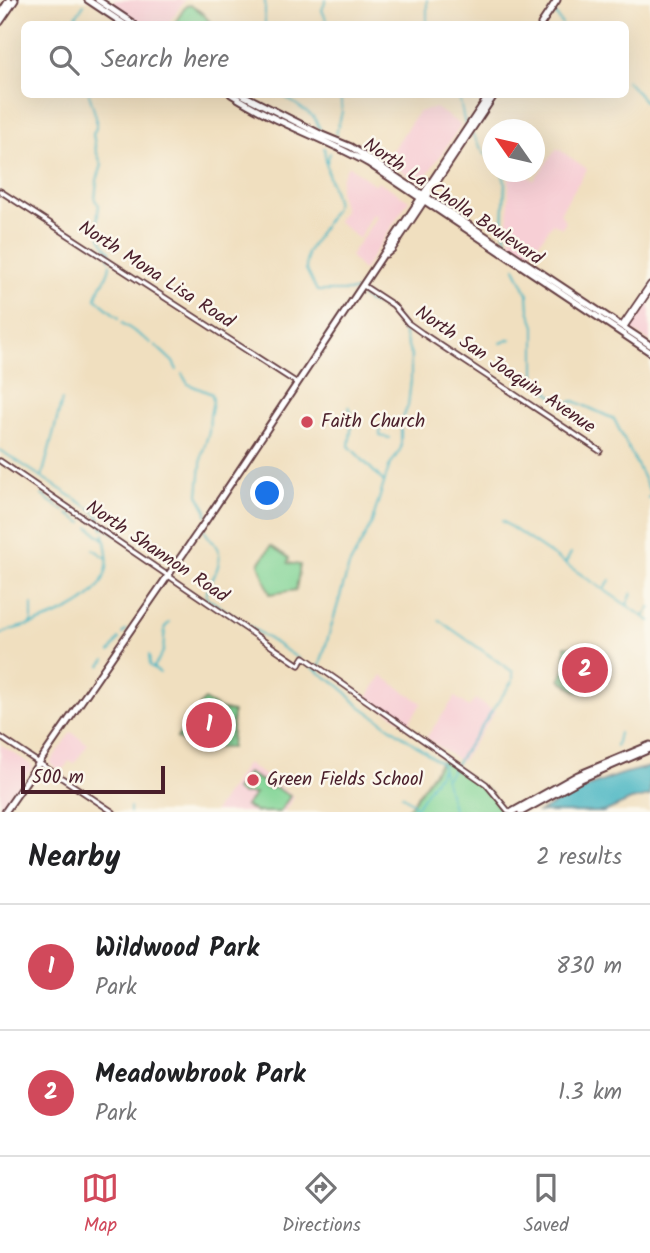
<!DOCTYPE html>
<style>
:root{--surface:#fff;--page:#f2f2f2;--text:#202124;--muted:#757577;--line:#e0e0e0;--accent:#d1495b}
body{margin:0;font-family:Kalam,sans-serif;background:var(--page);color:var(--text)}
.compass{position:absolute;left:482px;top:119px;width:63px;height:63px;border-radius:50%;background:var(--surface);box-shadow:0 7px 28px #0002;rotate:304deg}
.scale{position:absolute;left:21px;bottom:18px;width:144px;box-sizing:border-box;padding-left:7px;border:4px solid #4a1f2b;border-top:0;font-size:19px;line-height:24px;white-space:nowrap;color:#4a1f2b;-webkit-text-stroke:5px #fbf7ec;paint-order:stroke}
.you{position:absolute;left:268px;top:494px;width:24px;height:24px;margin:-18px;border:5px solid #fff;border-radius:50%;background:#1a73e8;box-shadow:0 0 0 10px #1a73e833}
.badge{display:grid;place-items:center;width:46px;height:46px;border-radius:50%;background:var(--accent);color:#fff;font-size:23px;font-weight:700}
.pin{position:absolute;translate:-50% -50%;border:4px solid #fff;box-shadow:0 2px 7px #0006}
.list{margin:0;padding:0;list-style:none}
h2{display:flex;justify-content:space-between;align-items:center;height:91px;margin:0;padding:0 28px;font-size:30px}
h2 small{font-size:23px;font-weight:400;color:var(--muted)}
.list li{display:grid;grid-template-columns:46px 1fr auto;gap:21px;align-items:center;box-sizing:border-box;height:126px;padding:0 28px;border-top:2px solid var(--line)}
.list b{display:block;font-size:26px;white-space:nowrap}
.list p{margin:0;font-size:23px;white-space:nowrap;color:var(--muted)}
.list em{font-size:23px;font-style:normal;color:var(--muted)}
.icon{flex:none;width:38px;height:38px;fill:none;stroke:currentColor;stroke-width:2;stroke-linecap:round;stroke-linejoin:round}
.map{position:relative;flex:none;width:650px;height:812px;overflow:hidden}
.search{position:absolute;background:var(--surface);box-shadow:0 7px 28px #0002;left:21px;right:21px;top:21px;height:77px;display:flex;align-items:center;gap:18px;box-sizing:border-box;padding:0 24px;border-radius:10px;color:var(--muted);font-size:26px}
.sheet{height:343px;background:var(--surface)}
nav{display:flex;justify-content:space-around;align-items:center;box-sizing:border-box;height:98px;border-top:2px solid var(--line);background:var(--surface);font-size:19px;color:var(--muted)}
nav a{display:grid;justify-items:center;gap:4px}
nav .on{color:var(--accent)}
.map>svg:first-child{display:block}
.built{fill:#f7cfd5}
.green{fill:#81d495;stroke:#667a60;stroke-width:2}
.water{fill:#48b6c3;stroke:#496a77;stroke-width:2}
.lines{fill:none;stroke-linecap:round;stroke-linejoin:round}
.stream{stroke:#48b6c3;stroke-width:2}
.tertiary-casing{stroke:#633c41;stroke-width:7}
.primary-casing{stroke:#633c41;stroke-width:9}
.tertiary{stroke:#fff;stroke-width:3.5}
.primary{stroke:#fff;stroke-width:5}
.poi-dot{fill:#d1495b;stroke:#fbf7ec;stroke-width:2.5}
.labels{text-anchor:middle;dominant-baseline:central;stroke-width:5;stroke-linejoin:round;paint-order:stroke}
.street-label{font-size:19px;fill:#4a1f2b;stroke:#fbf7ec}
.poi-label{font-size:19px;fill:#4a1f2b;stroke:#fbf7ec;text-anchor:start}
</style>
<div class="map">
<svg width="650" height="812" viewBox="0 0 650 812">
<rect width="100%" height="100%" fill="#fbf7ec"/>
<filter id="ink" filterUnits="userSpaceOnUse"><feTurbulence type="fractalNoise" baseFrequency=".0143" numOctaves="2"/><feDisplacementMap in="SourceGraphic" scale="14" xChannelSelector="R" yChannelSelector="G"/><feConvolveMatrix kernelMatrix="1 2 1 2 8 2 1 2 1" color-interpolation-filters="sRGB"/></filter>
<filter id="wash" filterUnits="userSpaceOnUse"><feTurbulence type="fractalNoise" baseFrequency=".00686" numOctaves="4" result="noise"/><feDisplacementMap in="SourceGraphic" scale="28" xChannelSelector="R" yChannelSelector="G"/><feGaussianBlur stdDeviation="1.57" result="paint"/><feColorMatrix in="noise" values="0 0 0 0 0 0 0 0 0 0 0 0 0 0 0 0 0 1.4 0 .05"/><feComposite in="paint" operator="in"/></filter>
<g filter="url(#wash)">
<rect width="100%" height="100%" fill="#f0dfbf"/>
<path class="built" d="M114,0H185L168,24H140L114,7Z
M436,108L461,125L421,184L386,160L418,112Z
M557,148L587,169L560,213L566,222L562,228L553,223L536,247L525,257L512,249L508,223L509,176L512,172H521L534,180Z
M348,165L375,185L378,181L409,200L363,271L350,256L377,216L372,214L359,239L337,221L344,211L339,191L341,179Z
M645,301L650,305V342L627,327Z
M382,676L422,703L407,725L367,697Z
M455,697L469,707L475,699L495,712L461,762L426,738Z
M71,732L88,744L74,764L69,761L62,772L50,764L51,761Z
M0,744L33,766L1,812H0Z
M247,763L294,797L284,812H214Z"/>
<path class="green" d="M190,5L201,12L212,24H174L186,6Z
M271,546L289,558L288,563L300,565L296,590L270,594L259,564Z
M565,646L578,647L607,667L588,691L578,692L560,680L565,667Z
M204,700L220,709L233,712L231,748L203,747L195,750L177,738Z
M443,759L491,793L501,812H406Z
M247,773L267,784L265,788H276L290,796L280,812H256L245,806L255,794H241L235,790Z"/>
<path class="water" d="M650,767V796L631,800L604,812H539C575,792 610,775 650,767Z"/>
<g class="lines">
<path class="stream" d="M265,0V24
M326,0L322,10L328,24
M554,12L562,24
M71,24L84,4
M427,24V0
M626,80L650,107
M89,94L96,117V128L93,134L96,151L102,165L97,180L95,200L99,205C96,223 97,239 110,251L109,259
M281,94L314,117L320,129
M456,94L460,101L465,125
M336,134L342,112L340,94
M473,135L483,152L492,159
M324,148L328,174L336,200L335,208L307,253L306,269L317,291H355
M327,162L330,153
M502,172L505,181L503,228L508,245
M110,264C110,277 98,286 96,299L119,318
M515,268L528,295L529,310L535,326V377L551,395L567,403L574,401L614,419L650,491
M122,323L151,343
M501,343L511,339
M155,345L173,362L177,370
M182,374L188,384L212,394L213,401L210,416L209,432L202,454L198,495L207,511L206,515
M349,407L353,416L349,446L384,482
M380,428V436L390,438
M0,450L94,511L99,517L103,529
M42,477L62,400
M42,495L46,498
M648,498L650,496
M48,500L64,511
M68,514L83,523
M502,521L650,621
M103,526L117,535
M89,527L104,539
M204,527C205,536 211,538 216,546C226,561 211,579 206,594L207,598L299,659
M93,549L107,558
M565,564L571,553
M605,588L610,580
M627,605L632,593
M644,616L650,608
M439,620L513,672V680L447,777
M30,623L32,621V604
M122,634L126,630
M0,635C12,628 23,627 36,623C63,614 102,599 107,567C109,556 105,545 104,534
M110,652L119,639
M149,655L150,666L160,673
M305,663L341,687L357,704L441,763L454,812
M101,666L105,660
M153,668L163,652L165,627L169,623
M318,672L349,566L371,525L389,467L401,448V422L408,406L411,380V355L400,322L383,306L368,302L362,297
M616,746L619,733
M402,795L413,803L415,809
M130,807V812
M413,812L442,769"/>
</g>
</g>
<g filter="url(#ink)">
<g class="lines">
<defs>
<path id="tertiary" d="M0,191L297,383
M364,286L393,305L408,323L422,333L600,451
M622,325L650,284
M624,328L650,290
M0,461L299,665L304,657L486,784L509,812
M0,737L113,812"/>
<path id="primary" d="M88,0L124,24
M98,0L134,24
M0,14L9,0
M0,22L15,0
M541,24L557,0
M231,94C274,122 323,138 368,163L650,352
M241,94L322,135L351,147L650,345
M386,254L392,249L495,94
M5,812L205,522L490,94
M512,812L578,775L650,745
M521,812L581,779L650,749"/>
</defs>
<use href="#tertiary" class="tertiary-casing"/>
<use href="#primary" class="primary-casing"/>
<use href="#tertiary" class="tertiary"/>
<use href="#primary" class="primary"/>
</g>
</g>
<g class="poi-dot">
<circle cx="307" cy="422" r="7"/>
<circle cx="253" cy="780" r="7"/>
</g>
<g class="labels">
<g class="street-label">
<text transform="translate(453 202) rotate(34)">North La Cholla Boulevard</text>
<text transform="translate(156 275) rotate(33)">North Mona Lisa Road</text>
<text transform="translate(505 370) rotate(34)">North San Joaquin Avenue</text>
<text transform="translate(157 552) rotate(34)">North Shannon Road</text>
</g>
<g class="poi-label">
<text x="321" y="422">Faith Church</text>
<text x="267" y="780">Green Fields School</text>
</g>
</g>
</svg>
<svg class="compass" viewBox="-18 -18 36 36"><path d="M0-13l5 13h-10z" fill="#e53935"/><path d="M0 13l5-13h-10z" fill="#757577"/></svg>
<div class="scale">500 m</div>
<div class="you"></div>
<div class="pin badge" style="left:209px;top:725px">1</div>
<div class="pin badge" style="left:585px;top:670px">2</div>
<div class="search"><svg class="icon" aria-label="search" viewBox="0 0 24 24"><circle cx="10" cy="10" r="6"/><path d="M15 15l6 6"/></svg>Search here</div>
</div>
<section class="sheet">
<h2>Nearby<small>2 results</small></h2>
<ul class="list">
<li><span class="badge">1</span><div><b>Wildwood Park</b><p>Park</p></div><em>830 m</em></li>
<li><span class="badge">2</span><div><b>Meadowbrook Park</b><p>Park</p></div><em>1.3 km</em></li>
</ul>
</section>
<nav>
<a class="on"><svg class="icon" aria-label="map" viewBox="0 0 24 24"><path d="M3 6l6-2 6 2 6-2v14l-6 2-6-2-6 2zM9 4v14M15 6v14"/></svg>Map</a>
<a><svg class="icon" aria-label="directions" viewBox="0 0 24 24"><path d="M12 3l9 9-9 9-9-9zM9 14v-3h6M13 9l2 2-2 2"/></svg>Directions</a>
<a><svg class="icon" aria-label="saved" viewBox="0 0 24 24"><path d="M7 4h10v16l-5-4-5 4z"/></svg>Saved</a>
</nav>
